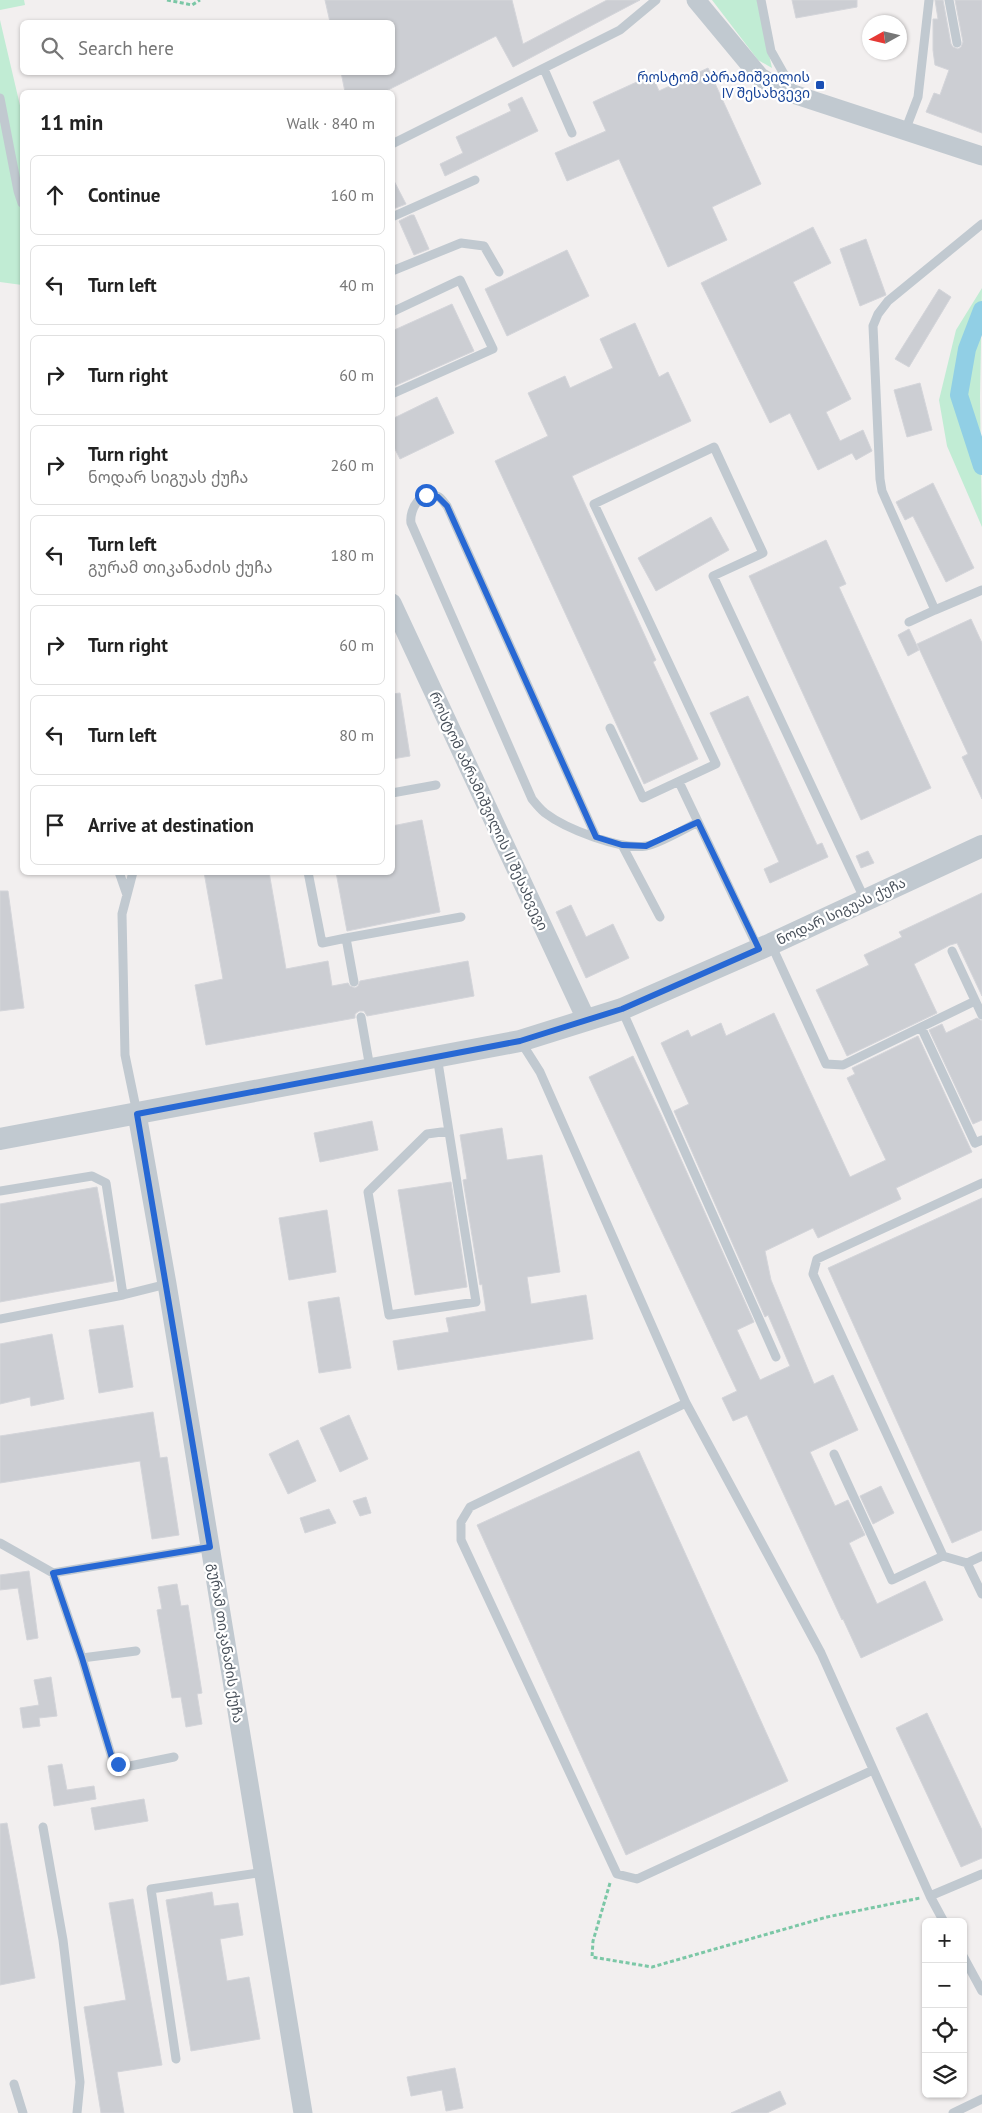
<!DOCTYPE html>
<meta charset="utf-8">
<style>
:root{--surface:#fff;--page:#f2f2f2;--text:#222;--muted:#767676;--line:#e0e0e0}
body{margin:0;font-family:"PT Sans","Noto Sans Georgian",sans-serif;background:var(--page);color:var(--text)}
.controls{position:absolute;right:15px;bottom:15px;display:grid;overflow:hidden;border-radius:8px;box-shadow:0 1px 4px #0004}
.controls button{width:45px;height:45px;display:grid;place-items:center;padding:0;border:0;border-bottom:1px solid var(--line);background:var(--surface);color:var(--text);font:25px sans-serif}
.compass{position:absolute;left:862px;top:15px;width:45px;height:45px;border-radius:50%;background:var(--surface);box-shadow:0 1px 4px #0004;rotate:262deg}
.stop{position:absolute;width:15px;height:15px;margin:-11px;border:4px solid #2768d4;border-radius:50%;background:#fff}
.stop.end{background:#2768d4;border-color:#fff;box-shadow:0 1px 5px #0008}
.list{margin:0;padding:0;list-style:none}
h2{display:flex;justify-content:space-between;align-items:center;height:65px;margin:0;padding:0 20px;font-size:21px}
h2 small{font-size:16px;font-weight:400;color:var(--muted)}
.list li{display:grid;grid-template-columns:32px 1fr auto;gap:15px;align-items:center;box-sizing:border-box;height:80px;margin:0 10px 10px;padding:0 10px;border:1px solid var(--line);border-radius:8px}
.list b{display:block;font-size:19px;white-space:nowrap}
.list p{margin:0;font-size:16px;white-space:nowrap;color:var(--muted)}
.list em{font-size:16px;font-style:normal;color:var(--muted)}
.icon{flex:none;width:28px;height:28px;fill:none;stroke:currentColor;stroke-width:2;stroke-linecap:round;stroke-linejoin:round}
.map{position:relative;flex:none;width:982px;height:2113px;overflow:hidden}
.search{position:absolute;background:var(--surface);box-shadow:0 1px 4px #0004;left:20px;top:20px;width:375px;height:55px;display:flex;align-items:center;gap:12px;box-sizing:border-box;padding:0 18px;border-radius:8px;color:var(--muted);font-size:19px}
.panel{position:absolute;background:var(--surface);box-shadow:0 1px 4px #0004;left:20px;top:90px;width:375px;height:785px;border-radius:8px}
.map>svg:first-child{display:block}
.green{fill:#c1ecd4}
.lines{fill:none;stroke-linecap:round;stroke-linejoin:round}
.canal{stroke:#91cfe5;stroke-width:18}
.building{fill:#ccced3;stroke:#d4d5da}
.path{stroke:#7bc7a6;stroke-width:3;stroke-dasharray:4 2.5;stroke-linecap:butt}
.service{stroke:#c1c9d0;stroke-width:9}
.minor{stroke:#c1c9d0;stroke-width:19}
.tertiary{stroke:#c1c9d0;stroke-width:22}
.route{stroke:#2768d4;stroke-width:6}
.transit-dot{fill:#1a4fb4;stroke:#fff;stroke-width:2}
.labels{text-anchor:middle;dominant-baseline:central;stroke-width:4.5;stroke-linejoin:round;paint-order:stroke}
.transit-label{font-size:14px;fill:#164399;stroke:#fff;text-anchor:end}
.street-label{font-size:14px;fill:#49515b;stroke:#fff}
</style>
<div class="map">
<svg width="982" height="2113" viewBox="0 0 982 2113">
<rect width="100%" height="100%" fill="#f2efef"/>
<path class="green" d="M0,0H24L25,5L0,10Z
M712,0H757L772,68L758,60Z
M0,20L22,114V285L0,282Z
M982,288L980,397L982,527L947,446L939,400L956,330Z"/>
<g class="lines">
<path class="canal" d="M982,310L967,349L959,395L982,466"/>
</g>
<path class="building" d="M325,0H512L523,44L607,0H640L513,67L496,36L384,92H345L341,72H392V22H330Z
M792,0H857V7L796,18Z
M935,0H943L951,44L953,47L958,49L961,47L963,42L955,0H982V133L926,112L934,93L940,95L949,70L935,65L933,50V19H938Z
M708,68L761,184L712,207L727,240L668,267L619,159L567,181L555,153L606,131L593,102L652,75L659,91Z
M522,97L538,131L445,176L440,164L463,153L456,137L511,111L508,104Z
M392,177L406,204L393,209L392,207Z
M411,215H414L429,249L414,255L399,221Z
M813,227L831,263L793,282L851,399L826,412L840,441L863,430L872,451L856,460L852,453L818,470L790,413L770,423L701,283Z
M866,239L886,295L860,306L840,249Z
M567,250L589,296L507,336L485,289Z
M939,289L951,297L909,367L895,359Z
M452,304L474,351L392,387V331Z
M635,323L659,377L668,372L691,421L572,476L656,660L653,662L698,759L644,784L495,461L548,436L528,393L565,376L570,388L613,368L600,339Z
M920,383L932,430L907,437L894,390Z
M437,397L454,433L400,459L392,443V419Z
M933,483L974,568L946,582L913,516L905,520L896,502Z
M711,517L729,550L656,591L638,558Z
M826,540L846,584L839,587L931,788L861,820L749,576Z
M971,619L982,643V799L962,757L968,754L917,644Z
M909,629L919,650L908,656L898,635Z
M400,693L410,756L392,759V694Z
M748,696L817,845L822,843L828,857L770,883L764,869L779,862L710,713Z
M422,820L440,912L347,931L336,872H392V826Z
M868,851L874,863L861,868L856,856Z
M204,872H269L286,969L328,961L332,986L348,983L350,986L355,988L358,986L360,981L468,961L474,996L367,1016L364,1011H359L355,1014V1018L206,1045L195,985L223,979Z
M0,891H8L24,1008L0,1011Z
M982,893V996L957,943L950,945L914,964L937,1013L847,1056L816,990L869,965L864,955L902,937L899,932Z
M571,905L586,937L613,924L629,958L586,978L556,912Z
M774,1013L850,1177L886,1160L847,1078L855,1074L852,1068L918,1036L972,1152L896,1188L901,1199L818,1238L813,1228L765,1251L771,1280L814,1384L833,1375L858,1430L810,1452L835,1506L848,1500L865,1535L849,1543L877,1604L925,1581L943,1620L861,1658L843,1619L842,1620L747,1415L733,1421L722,1398L737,1391L589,1077L633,1056L662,1117L754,1322L737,1330L760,1380L790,1366L768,1315L765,1317L674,1111L689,1104L661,1043L688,1030L691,1037L721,1023L726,1036Z
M977,1018L982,1021V1120L973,1124L929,1030L942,1024L946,1033Z
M372,1121L378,1150L320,1162L314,1133Z
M502,1128L507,1160L542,1155L560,1272L527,1277L531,1304L586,1295L593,1339L398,1370L393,1341L449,1332L446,1318L486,1311L482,1284L480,1285L463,1180L467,1179L460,1135Z
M451,1182L467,1287L415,1295L398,1190Z
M97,1187L114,1281L0,1302V1204Z
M982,1198V1530L952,1543L828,1268Z
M327,1210L336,1272L289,1280L279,1218Z
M339,1297L351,1368L319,1373L308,1302Z
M123,1325L133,1387L99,1393L89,1330Z
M52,1334L64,1399L31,1406L30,1397L0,1404V1344Z
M153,1412L160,1458L167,1457L179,1535L152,1539L140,1461L0,1483V1436Z
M349,1415L368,1459L340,1472L320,1428Z
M298,1440L316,1481L288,1494L269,1454Z
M639,1451L788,1781L626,1855L477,1525Z
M881,1486L894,1513L873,1524L860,1496Z
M366,1497L371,1513L360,1516L353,1501Z
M329,1509L336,1523L305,1533L300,1518Z
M29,1571L38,1638L27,1640L18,1588L0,1590V1575Z
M177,1584L181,1606L188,1605L202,1693L197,1694L202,1724L186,1727L181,1697L172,1698L157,1610L162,1609L158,1587Z
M51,1677L57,1716L39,1718L40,1726L23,1728L20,1708L39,1705L34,1680Z
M927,1713L982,1830V1858L961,1867L896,1728Z
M62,1764L67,1790L94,1786L96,1799L54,1806L48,1766Z
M144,1799L148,1821L95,1830L91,1808Z
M7,1823L35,1978L0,1985V1824Z
M212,1892L214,1906L238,1903L243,1935L220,1939L227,1981L249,1977L260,2039L191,2051L166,1900Z
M133,1899L162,2065L117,2072L124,2113H101L84,2007L126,2000L109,1903Z
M455,2068L463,2108L446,2111L442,2090L411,2096L407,2077Z
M780,2091L786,2104L767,2113H731Z"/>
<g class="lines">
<path class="path" d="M167,0L192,5L200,0
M610,1883L593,1941L592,1957L652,1967L827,1917L920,1898"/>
<path class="service" d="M761,0L771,51L794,92
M949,0L957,43
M544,69L572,133
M0,98L18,191L22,203
M905,131L918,97L929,0
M392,144L620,30L656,0
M392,217L475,180
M982,224L888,301L878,314L873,326L880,479L882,491L935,610L982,590
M392,271L461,243L484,246L499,272
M392,312L460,280L493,349L392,394
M909,622L935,610
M610,728L643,798L716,764L594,504L714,447L763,553L713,576L865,900
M679,782L758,948
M392,793L436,785
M596,837L447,506C445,504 442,499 439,497C422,487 409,509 411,523L532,799C536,804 540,809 545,813C566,829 620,850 646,846C656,845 687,828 698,822
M622,845L660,917
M119,872L127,895
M133,872L122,914L125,1055L137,1113
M308,872L322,943L346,938L354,982
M346,938L461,917
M771,944L826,1064L843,1065L975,1001
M952,951L982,1015
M622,1010L776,1357
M361,1017L370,1068
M921,1027L975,1143L982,1140
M521,1042L540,1072L686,1403L821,1653L930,1896L944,1922
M437,1056L476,1302L389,1315L368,1192L427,1134L449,1131
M0,1191L92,1176L106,1183L123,1295
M0,1319L123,1295L167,1284
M686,1403L470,1507L461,1522V1540L617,1874L637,1879L873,1770
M834,1454L892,1580L943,1556L967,1563L982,1594
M0,1543L53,1573L210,1547
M943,1556L813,1274L817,1259L982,1183
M967,1563L982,1556
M53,1573L82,1658L136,1651
M82,1658L112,1758L125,1767L174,1757
M43,1827L63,1940L80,2082L77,2113
M930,1896L982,1874
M963,1956L982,1991
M176,2059L151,1889L264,1872
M14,2084L23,2113
M953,2113L982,2099"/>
<path class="minor" d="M696,0L760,77L784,91L982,156
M392,603L586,1019
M137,1114L167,1284L303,2113"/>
<path class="tertiary" d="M0,1139L520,1041L622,1009L771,944L982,846"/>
</g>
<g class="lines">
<path class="route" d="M118,1764L112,1758L82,1658L53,1573L210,1547L137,1114L520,1041L622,1009L759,949L698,822L646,846L622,845L596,837L447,506L438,497L426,495"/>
</g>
<rect class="transit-dot" x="815" y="80" width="10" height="10" rx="2.5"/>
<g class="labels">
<g class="transit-label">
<text x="810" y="77">როსტომ აბრამიშვილის<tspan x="810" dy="16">IV შესახვევი</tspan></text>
</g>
<g class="street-label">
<text transform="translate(489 811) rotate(65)">როსტომ აბრამიშვილის II შესახვევი</text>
<text transform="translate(841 911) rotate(-25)">ნოდარ სიგუას ქუჩა</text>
<text transform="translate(226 1643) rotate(81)">გურამ თიკანაძის ქუჩა</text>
</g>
</g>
</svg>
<div class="controls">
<button>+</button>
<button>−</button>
<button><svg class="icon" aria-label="locate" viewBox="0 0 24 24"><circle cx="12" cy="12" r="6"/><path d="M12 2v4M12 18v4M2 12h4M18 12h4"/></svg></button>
<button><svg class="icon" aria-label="layers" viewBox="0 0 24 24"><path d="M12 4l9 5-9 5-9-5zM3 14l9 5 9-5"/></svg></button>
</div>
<svg class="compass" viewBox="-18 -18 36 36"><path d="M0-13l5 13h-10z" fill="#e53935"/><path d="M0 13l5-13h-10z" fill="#767676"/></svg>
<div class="stop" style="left:426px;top:495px"></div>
<div class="stop end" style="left:118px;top:1764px"></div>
<div class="search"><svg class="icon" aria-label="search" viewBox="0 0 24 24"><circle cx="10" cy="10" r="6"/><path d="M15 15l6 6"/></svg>Search here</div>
<section class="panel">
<h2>11 min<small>Walk · 840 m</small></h2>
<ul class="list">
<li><svg class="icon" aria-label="ahead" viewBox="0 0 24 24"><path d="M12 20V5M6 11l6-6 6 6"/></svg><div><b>Continue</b></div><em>160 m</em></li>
<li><svg class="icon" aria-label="left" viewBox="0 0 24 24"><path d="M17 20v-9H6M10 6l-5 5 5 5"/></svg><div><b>Turn left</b></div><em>40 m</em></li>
<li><svg class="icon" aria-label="right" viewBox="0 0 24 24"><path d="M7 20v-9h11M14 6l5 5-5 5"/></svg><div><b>Turn right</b></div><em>60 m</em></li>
<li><svg class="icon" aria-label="right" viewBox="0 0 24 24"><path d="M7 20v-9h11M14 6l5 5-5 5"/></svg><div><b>Turn right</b><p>ნოდარ სიგუას ქუჩა</p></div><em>260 m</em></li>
<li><svg class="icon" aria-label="left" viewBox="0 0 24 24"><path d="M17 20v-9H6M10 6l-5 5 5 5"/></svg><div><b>Turn left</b><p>გურამ თიკანაძის ქუჩა</p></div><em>180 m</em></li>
<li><svg class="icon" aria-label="right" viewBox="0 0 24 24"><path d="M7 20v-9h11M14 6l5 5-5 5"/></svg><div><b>Turn right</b></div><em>60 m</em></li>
<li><svg class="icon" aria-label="left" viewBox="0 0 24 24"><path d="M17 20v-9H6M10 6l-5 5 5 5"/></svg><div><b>Turn left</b></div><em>80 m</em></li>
<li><svg class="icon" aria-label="arrive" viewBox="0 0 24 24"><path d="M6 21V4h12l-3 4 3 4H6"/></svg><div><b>Arrive at destination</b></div></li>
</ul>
</section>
</div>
